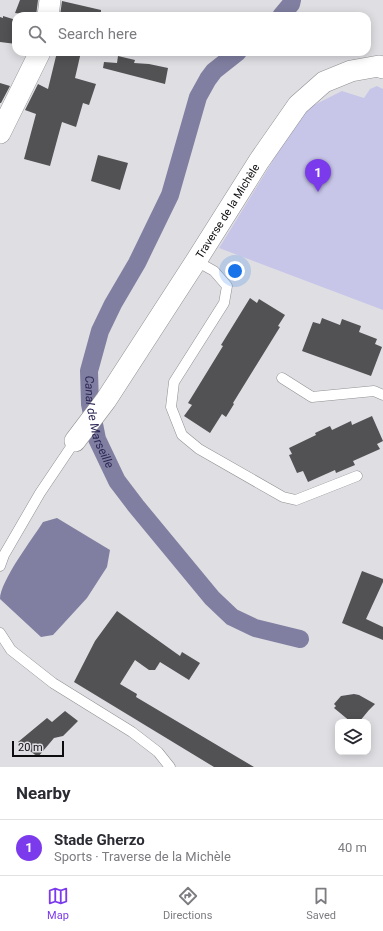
<!DOCTYPE html>
<meta charset="utf-8">
<style>
:root{--surface:#fff;--page:#f2f2f3;--text:#2b2b33;--muted:#7c7c81;--line:#e1e1e2;--accent:#7c3aed}
body{margin:0;font-family:Roboto,sans-serif;background:var(--page);color:var(--text)}
.controls{position:absolute;right:12px;bottom:12px;display:grid;overflow:hidden;border-radius:8px;box-shadow:0 2px 10px #0003}
.controls button{width:36px;height:36px;display:grid;place-items:center;padding:0;border:0;border-bottom:1px solid var(--line);background:var(--surface);color:var(--text);font:20px sans-serif}
.scale{position:absolute;left:12px;bottom:10px;width:52px;box-sizing:border-box;padding-left:4px;border:2px solid #0d0d0f;border-top:0;font-size:11px;line-height:14px;white-space:nowrap;color:#0d0d0f;-webkit-text-stroke:3px #dfdfe3;paint-order:stroke}
.you{position:absolute;left:235px;top:271px;width:14px;height:14px;margin:-10px;border:3px solid #fff;border-radius:50%;background:#1a73e8;box-shadow:0 0 0 6px #1a73e833}
.badge{display:grid;place-items:center;width:26px;height:26px;border-radius:50%;background:var(--accent);color:#fff;font-size:13px;font-weight:700}
.pin{position:absolute;translate:-50% -33px;filter:drop-shadow(0 1px 2px #0008)}
.pin::after{content:'';position:absolute;top:21px;width:14px;height:12px;background:inherit;clip-path:polygon(0 0,100% 0,50% 100%)}
.list{margin:0;padding:0;list-style:none}
h2{display:flex;justify-content:space-between;align-items:center;height:52px;margin:0;padding:0 16px;font-size:17px}
h2 small{font-size:13px;font-weight:400;color:var(--muted)}
.list li{display:grid;grid-template-columns:26px 1fr auto;gap:12px;align-items:center;box-sizing:border-box;height:56px;padding:0 16px;border-top:1px solid var(--line)}
.list b{display:block;font-size:15px;white-space:nowrap}
.list p{margin:0;font-size:13px;white-space:nowrap;color:var(--muted)}
.list em{font-size:13px;font-style:normal;color:var(--muted)}
.icon{flex:none;width:22px;height:22px;fill:none;stroke:currentColor;stroke-width:2;stroke-linecap:round;stroke-linejoin:round}
.map{position:relative;flex:none;width:383px;height:767px;overflow:hidden}
.search{position:absolute;background:var(--surface);box-shadow:0 2px 10px #0003;left:12px;right:12px;top:12px;height:44px;display:flex;align-items:center;gap:10px;box-sizing:border-box;padding:0 14px;border-radius:12px;color:var(--muted);font-size:15px}
.sheet{height:108px;background:var(--surface)}
nav{display:flex;justify-content:space-around;align-items:center;box-sizing:border-box;height:56px;border-top:1px solid var(--line);background:var(--surface);font-size:11px;color:var(--muted)}
nav a{display:grid;justify-items:center;gap:2px}
nav .on{color:var(--accent)}
.map>svg:first-child{display:block}
.green{fill:#c7c6e9}
.water{fill:#807fa1}
.lines{fill:none;stroke-linecap:round;stroke-linejoin:round}
.canal{stroke:#807fa1;stroke-width:18}
.building{fill:#525255}
.service-casing{stroke:#909094;stroke-width:11}
.minor-casing{stroke:#909094;stroke-width:22}
.service{stroke:#fff;stroke-width:10}
.minor{stroke:#fff;stroke-width:21}
.labels{text-anchor:middle;dominant-baseline:central;stroke-width:4;stroke-linejoin:round;paint-order:stroke}
.street-label{font-size:11px;fill:#0d0d0f;stroke:#dfdfe3}
.water-label{font-size:12px;font-style:italic;fill:#2d2856;stroke:#dfdfe3}
</style>
<div class="map">
<svg width="383" height="767" viewBox="0 0 383 767">
<rect width="100%" height="100%" fill="#dfdfe3"/>
<path class="green" d="M377,86L383,89V310L219,248L288,136L308,108L342,91L364,98L370,89Z"/>
<path class="water" d="M57,518L110,550L107,567L87,598L53,635L41,637L0,599C0,581 33,538 43,522Z"/>
<g class="lines">
<g class="canal">
<path d="M281,16L291,4L292,0"/>
<path id="s1" d="M238,52L214,71L208,79L198,97L170,195L137,263L113,304L100,331L89,371L90,404L97,439L117,481L136,506L212,598L232,617L255,628L300,639"/>
</g>
</g>
<path class="building" d="M20,0H38L36,16L15,13Z
M62,1L101,10V16H60Z
M3,16L16,20V44L0,42V17L3,18Z
M57,52H81L75,78L96,84L89,105L83,103L76,127L62,122L50,166L24,159L36,114L25,110L38,84L48,89Z
M118,56L135,60L134,63L149,64L168,68L165,84L103,68L104,62L117,63Z
M0,83L10,86L1,103H0Z
M98,155L128,163L120,190L91,181Z
M250,298L257,303L259,299L285,315L278,326L280,327L233,403L234,404L226,417L222,414L210,433L184,416L192,405L188,403L223,346L221,345Z
M322,318L340,325L342,319L361,326L359,332L377,339L375,344L382,347L371,376L302,351L313,322L320,324Z
M372,416L383,441L377,444L380,449L353,461L355,465L336,473L335,470L308,482L303,471L297,473L289,455L292,454L289,448L316,435L315,433L330,426L332,430L351,421L352,425Z
M362,571L383,579V582L366,619L383,627V640L342,623Z
M117,611L180,656L182,652L200,663L189,680L160,662L155,670H149L135,660L120,684L137,694L136,697L254,767H214L74,682L95,641Z
M354,694L359,695L375,704L369,710L359,722H351L334,708L336,706L334,704L341,696Z
M65,711L78,721L63,736L54,738L38,757L18,742L47,718L52,722Z"/>
<g class="lines">
<defs>
<path id="service" d="M196,261L214,271L227,286L224,303L174,382L171,407L182,435L199,449L283,497L296,500L357,476
M282,378L312,397L374,391L383,395
M0,566L4,555L40,493L75,441
M0,633L11,650L53,683L132,732L158,752L170,767"/>
<g id="minor">
<path d="M48,16L50,0"/>
<path d="M0,133L40,52"/>
<path id="s2" d="M75,441L106,400L196,261L259,161L298,105L324,82L351,71L379,66L383,68"/>
</g>
</defs>
<use href="#service" class="service-casing"/>
<use href="#minor" class="minor-casing"/>
<use href="#service" class="service"/>
<use href="#minor" class="minor"/>
</g>
<g class="labels">
<g class="street-label">
<text stroke="none"><textPath href="#s2" startOffset="276">Traverse de la Michèle</textPath></text>
</g>
<g class="water-label">
<text stroke="none"><textPath href="#s1" startOffset="410">Canal de Marseille</textPath></text>
</g>
</g>
</svg>
<div class="controls">
<button><svg class="icon" aria-label="layers" viewBox="0 0 24 24"><path d="M12 4l9 5-9 5-9-5zM3 14l9 5 9-5"/></svg></button>
</div>
<div class="scale">20 m</div>
<div class="you"></div>
<div class="pin badge" style="left:318px;top:192px">1</div>
<div class="search"><svg class="icon" aria-label="search" viewBox="0 0 24 24"><circle cx="10" cy="10" r="6"/><path d="M15 15l6 6"/></svg>Search here</div>
</div>
<section class="sheet">
<h2>Nearby<small></small></h2>
<ul class="list">
<li><span class="badge">1</span><div><b>Stade Gherzo</b><p>Sports · Traverse de la Michèle</p></div><em>40 m</em></li>
</ul>
</section>
<nav>
<a class="on"><svg class="icon" aria-label="map" viewBox="0 0 24 24"><path d="M3 6l6-2 6 2 6-2v14l-6 2-6-2-6 2zM9 4v14M15 6v14"/></svg>Map</a>
<a><svg class="icon" aria-label="directions" viewBox="0 0 24 24"><path d="M12 3l9 9-9 9-9-9zM9 14v-3h6M13 9l2 2-2 2"/></svg>Directions</a>
<a><svg class="icon" aria-label="saved" viewBox="0 0 24 24"><path d="M7 4h10v16l-5-4-5 4z"/></svg>Saved</a>
</nav>
